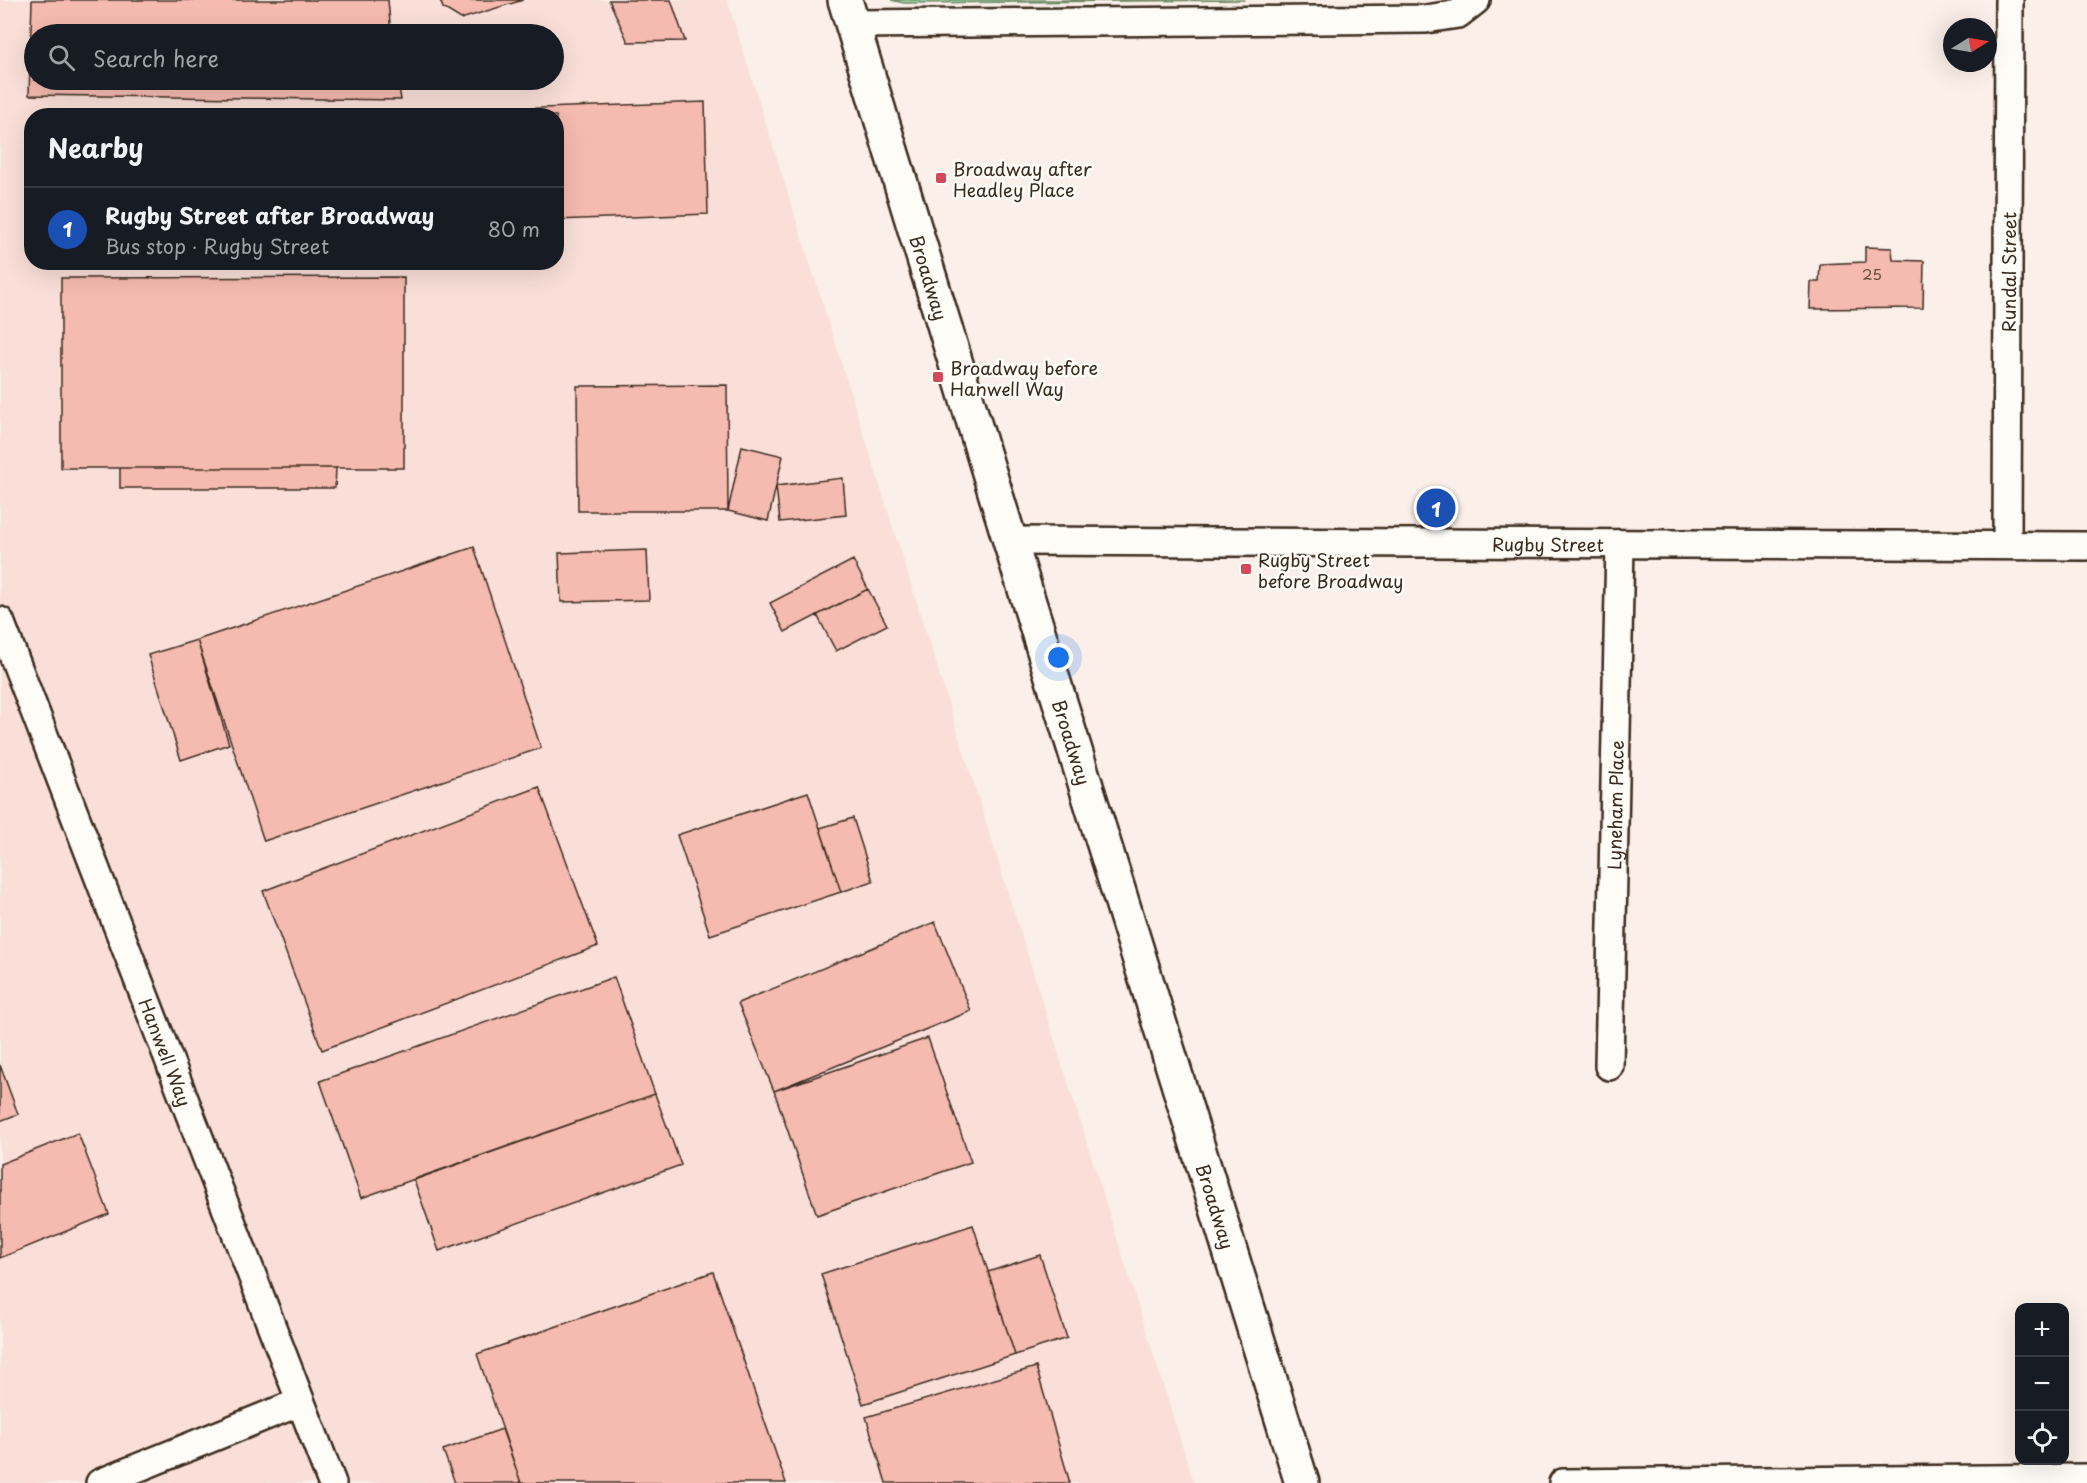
<!DOCTYPE html>
<meta charset="utf-8">
<style>
:root{--surface:#171b24;--page:#242831;--text:#f1f3f6;--muted:#9ea1a6;--line:#363941;--accent:#d1495b}
body{margin:0;font-family:"Playpen Sans",sans-serif;background:var(--page);color:var(--text)}
.controls{position:absolute;right:18px;bottom:18px;display:grid;overflow:hidden;border-radius:12px;box-shadow:0 6px 24px #0002}
.controls button{width:54px;height:54px;display:grid;place-items:center;padding:0;border:0;border-bottom:2px solid var(--line);background:var(--surface);color:var(--text);font:30px sans-serif}
.compass{position:absolute;left:1943px;top:18px;width:54px;height:54px;border-radius:50%;background:var(--surface);box-shadow:0 6px 24px #0002;rotate:79deg}
.you{position:absolute;left:1059px;top:658px;width:21px;height:21px;margin:-15px;border:4px solid #fff;border-radius:50%;background:#1a73e8;box-shadow:0 0 0 9px #1a73e833}
.badge{display:grid;place-items:center;width:39px;height:39px;border-radius:50%;background:var(--accent);color:#fff;font-size:20px;font-weight:700}
.pin{position:absolute;translate:-50% -50%;border:3px solid #fff;box-shadow:0 2px 6px #0006}
.list{margin:0;padding:0;list-style:none}
h2{display:flex;justify-content:space-between;align-items:center;height:78px;margin:0;padding:0 24px;font-size:26px}
h2 small{font-size:20px;font-weight:400;color:var(--muted)}
.list li{display:grid;grid-template-columns:39px 1fr auto;gap:18px;align-items:center;box-sizing:border-box;height:84px;padding:0 24px;border-top:2px solid var(--line)}
.list b{display:block;font-size:22px;white-space:nowrap}
.list p{margin:0;font-size:20px;white-space:nowrap;color:var(--muted)}
.list em{font-size:20px;font-style:normal;color:var(--muted)}
.icon{flex:none;width:33px;height:33px;fill:none;stroke:currentColor;stroke-width:2;stroke-linecap:round;stroke-linejoin:round}
.map{position:relative;flex:none;width:2087px;height:1483px;overflow:hidden}
.search{position:absolute;background:var(--surface);box-shadow:0 6px 24px #0002;left:24px;top:24px;width:540px;height:66px;display:flex;align-items:center;gap:15px;box-sizing:border-box;padding:0 21px;border-radius:33px;color:var(--muted);font-size:22px}
.panel{position:absolute;background:var(--surface);box-shadow:0 6px 24px #0002;left:24px;top:108px;width:540px;height:162px;border-radius:24px}
.map>svg:first-child{display:block}
.built{fill:#f9dfd8;fill-rule:evenodd}
.green{fill:#9ee0aa;stroke:#6c8564;stroke-width:1.5}
.building{fill:#f5bab0;stroke:#3b2a1e;stroke-width:1.5}
.lines{fill:none;stroke-linecap:round;stroke-linejoin:round}
.minor-casing{stroke:#3b2a1e;stroke-width:32}
.tertiary-casing{stroke:#3b2a1e;stroke-width:38}
.minor{stroke:#fdfcf7;stroke-width:27}
.tertiary{stroke:#fdfcf7;stroke-width:33}
.poi-dot{fill:#d1495b;stroke:#fdfcf7;stroke-width:2}
.labels{text-anchor:middle;dominant-baseline:central;stroke-width:5;stroke-linejoin:round;paint-order:stroke}
.number-label{font-size:15px;fill:#6a4e42}
.poi-label{font-size:18px;fill:#3b2a1e;stroke:#fdfcf7;text-anchor:start}
.street-label{font-size:18px;fill:#3b2a1e;stroke:#fdfcf7}
</style>
<div class="map">
<svg width="2087" height="1483" viewBox="0 0 2087 1483">
<rect width="100%" height="100%" fill="#fbefe9"/>
<filter id="ink" filterUnits="userSpaceOnUse"><feTurbulence type="fractalNoise" baseFrequency=".0167" numOctaves="2"/><feDisplacementMap in="SourceGraphic" scale="12" xChannelSelector="R" yChannelSelector="G"/><feConvolveMatrix kernelMatrix="1 2 1 2 8 2 1 2 1" color-interpolation-filters="sRGB"/></filter>
<g filter="url(#ink)">
<path class="built" d="M0,0H727L1194,1483H0ZM34,34H554V80H34ZM32,116H556V262H32Z"/>
<path class="green" d="M891,0H1245L904,3Z"/>
<path class="building" d="M32,0H388L391,34H34V80H398L401,100L29,95Z
M440,0H523L461,19L443,8Z
M609,0H671L685,41L628,42Z
M705,102L708,214L556,220V116H489L487,110Z
M1865,247L1892,248L1893,260L1924,261L1923,308L1810,309L1811,282H1819L1820,264L1865,262Z
M404,277V468H61V278Z
M727,385L728,511H578L577,386Z
M742,446L783,456L768,521L728,511Z
M120,468H336L335,488H120Z
M843,478L846,515L780,522L776,486Z
M474,547L541,748L264,841L197,640Z
M647,550L649,600L561,602L559,553Z
M853,560L868,589L785,632L770,603Z
M868,589L887,625L836,651L817,615Z
M197,640L229,744L181,760L148,655Z
M539,787L598,946L322,1050L263,891Z
M808,792L841,892L710,935L677,835Z
M853,818L873,881L841,892L820,828Z
M935,922L971,1011L774,1091L738,1003Z
M614,977L655,1094L361,1198L320,1081Z
M928,1038L971,1162L817,1215L774,1091Z
M0,1065L18,1114L0,1121Z
M655,1094L681,1165L439,1251L414,1180Z
M78,1133L109,1214L0,1258V1164Z
M973,1225L1015,1355L863,1404L821,1274Z
M1040,1255L1067,1338L1015,1355L988,1272Z
M713,1272L786,1483H521L477,1354Z
M1036,1367L1070,1483H886L866,1417Z
M502,1429L521,1483H455L443,1450Z"/>
<g class="lines">
<defs>
<g id="minor">
<path d="M853,24L1426,19L1458,14L1476,0"/>
<path id="s1" d="M1010,541L2087,546"/>
<path id="s2" d="M2007,545L2009,0"/>
<path id="s3" d="M0,621L332,1483"/>
<path id="s4" d="M1609,1066L1620,544"/>
<path d="M100,1483L300,1402"/>
<path d="M1563,1483L2087,1478"/>
</g>
<g id="tertiary">
<path id="s5" d="M845,0L1010,541L1302,1483"/>
</g>
</defs>
<use href="#minor" class="minor-casing"/>
<use href="#tertiary" class="tertiary-casing"/>
<use href="#minor" class="minor"/>
<use href="#tertiary" class="tertiary"/>
</g>
</g>
<g class="poi-dot">
<rect x="935" y="172" width="12" height="12" rx="3"/>
<rect x="932" y="371" width="12" height="12" rx="3"/>
<rect x="1240" y="563" width="12" height="12" rx="3"/>
</g>
<g class="labels">
<g class="number-label">
<text x="1872" y="273">25</text>
</g>
<g class="poi-label">
<text x="953" y="168">Broadway after<tspan x="953" dy="21">Headley Place</tspan></text>
<text x="950" y="367">Broadway before<tspan x="950" dy="21">Hanwell Way</tspan></text>
<text x="1258" y="559">Rugby Street<tspan x="1258" dy="21">before Broadway</tspan></text>
</g>
<g class="street-label">
<text stroke="none"><textPath href="#s2" startOffset="273">Rundal Street</textPath></text>
<text stroke="none"><textPath href="#s5" startOffset="290">Broadway</textPath></text>
<text stroke="none"><textPath href="#s1" startOffset="538">Rugby Street</textPath></text>
<text stroke="none"><textPath href="#s5" startOffset="776">Broadway</textPath></text>
<text stroke="none"><textPath href="#s4" startOffset="261">Lyneham Place</textPath></text>
<text stroke="none"><textPath href="#s3" startOffset="462">Hanwell Way</textPath></text>
<text stroke="none"><textPath href="#s5" startOffset="1262">Broadway</textPath></text>
</g>
</g>
</svg>
<div class="controls">
<button>+</button>
<button>−</button>
<button><svg class="icon" aria-label="locate" viewBox="0 0 24 24"><circle cx="12" cy="12" r="6"/><path d="M12 2v4M12 18v4M2 12h4M18 12h4"/></svg></button>
</div>
<svg class="compass" viewBox="-18 -18 36 36"><path d="M0-13l5 13h-10z" fill="#e53935"/><path d="M0 13l5-13h-10z" fill="#9ea1a6"/></svg>
<div class="you"></div>
<div class="pin badge" style="left:1436px;top:508px;background:#1a4fb4">1</div>
<div class="search"><svg class="icon" aria-label="search" viewBox="0 0 24 24"><circle cx="10" cy="10" r="6"/><path d="M15 15l6 6"/></svg>Search here</div>
<section class="panel">
<h2>Nearby<small></small></h2>
<ul class="list">
<li><span class="badge" style="background:#1a4fb4">1</span><div><b>Rugby Street after Broadway</b><p>Bus stop · Rugby Street</p></div><em>80 m</em></li>
</ul>
</section>
</div>
